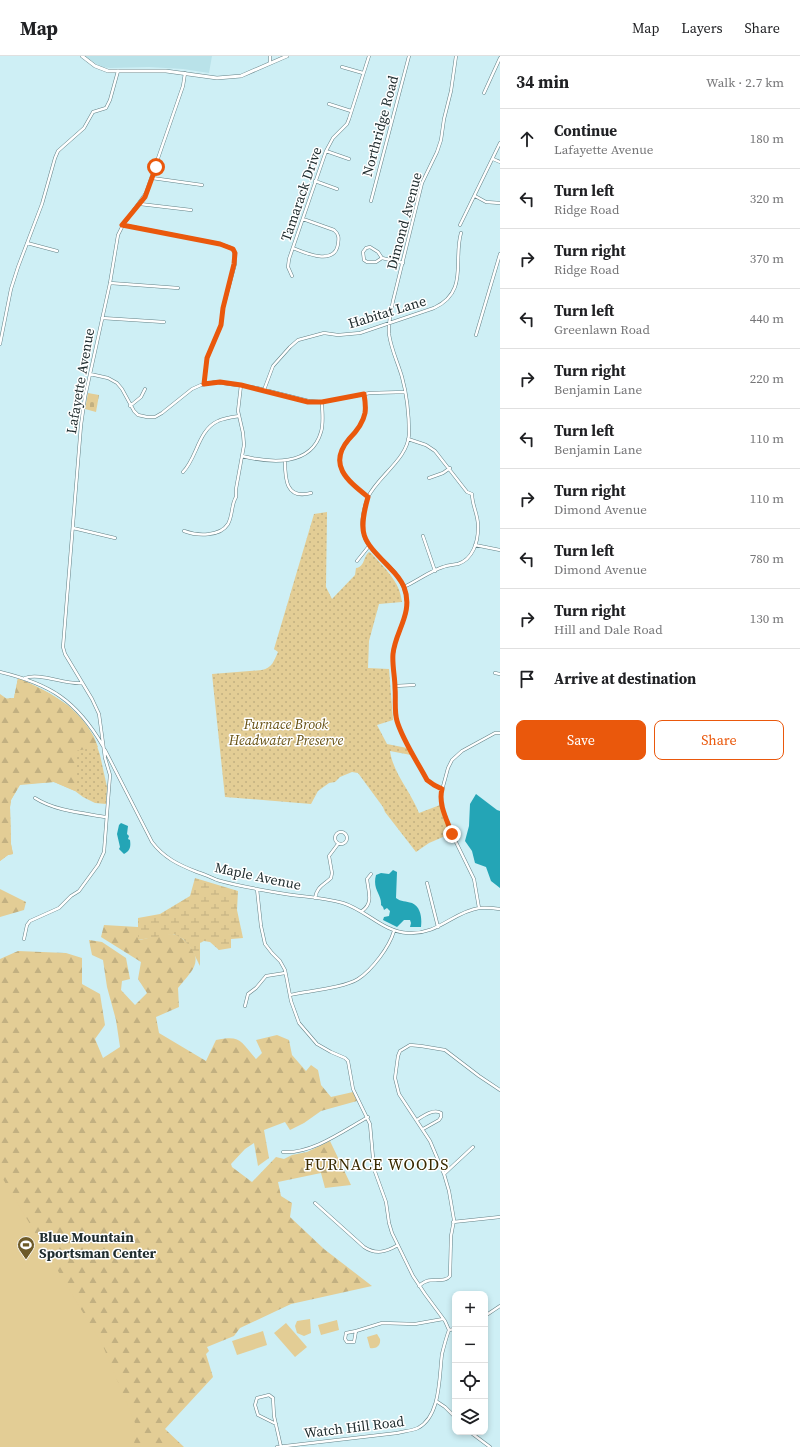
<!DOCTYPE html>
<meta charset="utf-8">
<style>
:root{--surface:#fff;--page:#f2f2f2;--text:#202124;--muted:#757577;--line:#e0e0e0;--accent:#ea580c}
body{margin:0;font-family:"Source Serif 4",serif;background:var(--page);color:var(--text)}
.controls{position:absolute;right:12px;bottom:12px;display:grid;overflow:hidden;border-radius:8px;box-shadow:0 2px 6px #0003}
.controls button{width:36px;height:36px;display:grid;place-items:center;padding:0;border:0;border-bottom:1px solid var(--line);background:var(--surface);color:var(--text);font:20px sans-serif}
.stop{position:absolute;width:12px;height:12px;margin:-9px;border:3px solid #ea580c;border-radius:50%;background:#fff}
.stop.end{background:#ea580c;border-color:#fff;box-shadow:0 1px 4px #0008}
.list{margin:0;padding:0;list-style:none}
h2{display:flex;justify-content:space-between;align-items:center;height:52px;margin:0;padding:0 16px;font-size:17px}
h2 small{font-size:13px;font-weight:400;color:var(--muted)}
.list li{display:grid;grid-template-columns:26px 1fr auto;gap:12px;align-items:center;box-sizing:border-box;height:60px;padding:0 16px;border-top:1px solid var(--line)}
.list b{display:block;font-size:15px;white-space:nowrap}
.list p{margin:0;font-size:13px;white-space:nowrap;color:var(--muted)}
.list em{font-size:13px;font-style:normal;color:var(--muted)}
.actions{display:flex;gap:8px;padding:12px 16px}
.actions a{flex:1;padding:9px 0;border:1px solid var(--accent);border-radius:8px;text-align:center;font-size:14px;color:var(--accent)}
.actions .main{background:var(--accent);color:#fff}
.icon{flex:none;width:22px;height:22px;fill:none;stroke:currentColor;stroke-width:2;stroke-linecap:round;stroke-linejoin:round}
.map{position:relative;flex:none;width:500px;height:1391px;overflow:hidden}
header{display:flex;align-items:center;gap:24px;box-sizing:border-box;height:56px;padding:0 20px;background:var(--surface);border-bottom:1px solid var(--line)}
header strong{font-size:19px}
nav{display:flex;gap:22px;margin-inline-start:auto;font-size:14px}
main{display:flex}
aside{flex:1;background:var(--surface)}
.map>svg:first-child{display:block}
.built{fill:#b9e2e9}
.green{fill:url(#green-dots)}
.forest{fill:url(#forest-firs)}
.wetland{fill:url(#wetland-marsh)}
.cemetery{fill:url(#cemetery-stones)}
.pitch{fill:#e3cd95}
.water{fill:#24a5b6}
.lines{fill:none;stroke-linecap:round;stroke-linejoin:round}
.minor-casing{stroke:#648287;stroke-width:3.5}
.major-casing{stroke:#648287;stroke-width:4}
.minor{stroke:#fff;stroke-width:2.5}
.major{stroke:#fff;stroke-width:3}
.route{stroke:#ea580c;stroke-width:5}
.labels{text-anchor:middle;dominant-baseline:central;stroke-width:3;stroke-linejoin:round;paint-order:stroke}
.street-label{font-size:14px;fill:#202d2f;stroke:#fff}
.park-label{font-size:14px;font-style:italic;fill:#665012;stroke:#fff}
.poi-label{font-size:14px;font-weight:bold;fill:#202d2f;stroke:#fff;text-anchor:start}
.quarter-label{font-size:16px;letter-spacing:1px;fill:#392a00;stroke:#fff}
</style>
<header>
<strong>Map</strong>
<nav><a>Map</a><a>Layers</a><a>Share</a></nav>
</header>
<main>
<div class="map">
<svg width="500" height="1391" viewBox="0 0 500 1391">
<defs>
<pattern id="green-dots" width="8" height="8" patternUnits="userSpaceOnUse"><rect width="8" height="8" fill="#e3cd95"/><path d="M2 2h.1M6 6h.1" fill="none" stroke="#c2b081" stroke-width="1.8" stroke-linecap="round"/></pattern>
<pattern id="forest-firs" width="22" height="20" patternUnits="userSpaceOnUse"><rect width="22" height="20" fill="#e3cd95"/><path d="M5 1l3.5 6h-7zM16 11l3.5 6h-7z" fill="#c2b081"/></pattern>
<pattern id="wetland-marsh" width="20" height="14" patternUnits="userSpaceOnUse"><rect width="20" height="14" fill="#e3cd95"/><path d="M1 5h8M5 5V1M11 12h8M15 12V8" fill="none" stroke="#c2b081"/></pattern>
<pattern id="cemetery-stones" width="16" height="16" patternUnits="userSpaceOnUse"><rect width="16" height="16" fill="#e3cd95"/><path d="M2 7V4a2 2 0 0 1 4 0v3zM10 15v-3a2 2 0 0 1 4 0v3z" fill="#c2b081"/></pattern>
</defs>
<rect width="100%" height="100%" fill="#ceeff5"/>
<path class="built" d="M85,0H212L209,17L183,13L149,11L110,12L101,11Z"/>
<path class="green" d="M327,456L326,531L332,543L355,519L356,512C365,511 363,501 369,496L371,497C384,512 400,525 402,546L379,548L369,585L368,612L389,613L393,664L377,669L387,688L407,692L411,699L390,695C393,717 411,736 419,757L440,749L450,778L429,787L416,796L385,756L383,751L358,717L352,716L340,721L335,726L329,727L318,735L311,748L225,741L212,618L262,614C272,612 274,605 278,596L274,593L314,458Z
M18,622L49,637L69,650L81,663L94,681L100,699L107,731L106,748L95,747L83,741L75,735L54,726L20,728L11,744L10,751L11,788L13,798L8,799L0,805V643L14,642Z"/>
<path class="forest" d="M18,622C51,636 86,655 98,691L75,695V735L54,726L20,729L11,744L10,751L11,788L13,798L8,799L0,805V638L7,643L14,642Z
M0,833L26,846L24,854L0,861Z
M104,869L138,871L139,884C149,882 162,878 172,878C178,878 184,884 188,888C205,906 190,917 178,932L179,951L156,961L159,977L206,1005L216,984C241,979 240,985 256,1003L262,997L256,984L277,979L289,984L292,999L306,1015L311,1009L318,1014L321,1029L331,1041L353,1036L357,1045L321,1055L304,1067L290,1074L285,1066L264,1074L269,1102L258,1110L254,1087L245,1093L231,1108L232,1111L252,1126L276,1101L284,1103L292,1099L307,1096L330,1085L351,1129L325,1132L321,1117L278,1126L281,1140L292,1147L290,1161L324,1193L372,1230L291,1248L240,1272L234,1280L207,1291L209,1295L206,1298L213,1321L165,1373L184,1391H0V903L18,895L66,897L82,902V928L100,938L105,969L95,983L103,1002L120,991L116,964L107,931L103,904L92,899L89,884L102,886L126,902L130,923L122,925L121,934L135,949L147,937L138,923L141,906L101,881Z"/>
<path class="wetland" d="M195,822L238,835L237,854L243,882L231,883V892L219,894L210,886L204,885L200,887V910L191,892L183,883L174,878L138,884V862L160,858L190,840Z"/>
<path class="cemetery" d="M88,337L99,339L96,356L85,353Z"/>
<path class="pitch" d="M0,1118L103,1290L135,1367L134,1391H0Z
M310,1263L311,1277L304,1280L297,1277L295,1270L297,1265Z
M337,1264L339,1274L321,1279L318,1269Z
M286,1267L307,1291L295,1301L274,1277Z
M263,1275L267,1289L237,1299L232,1285Z
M377,1278L380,1283C381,1290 376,1293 370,1292L367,1281Z"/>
<path class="water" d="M476,738L497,754L500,755V832L491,825L486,811L475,807L472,795L465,785L469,770L470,748Z
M121,767L128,770L127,778L129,780L128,783L130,784C131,791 130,795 124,798L119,793L120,791L117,778L119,769Z
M393,814L397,816L396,842C401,846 406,845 412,847C421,851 422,862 421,871H410L411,867L410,864H404L397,871L383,864L384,861L389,860L390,855L387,852L384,854L383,851L381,849C382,838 372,834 376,819L381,817L389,818Z"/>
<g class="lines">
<defs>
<path id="minor" d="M270,7V0
M342,11L363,17
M484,37L500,2
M329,48L351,55
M326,95L349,103
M493,103L500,106
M152,122L202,129
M315,125L337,133
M475,140L486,146L500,147
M371,145L409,0
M140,148L191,154
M123,169L220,188L231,192L234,195L235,208L223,252L221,269L207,302L204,328
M460,169L500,87
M27,187L57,195
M293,192C305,197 335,210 338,188C339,182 339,178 334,174L303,163
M382,202L378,196L370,191L366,192L363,196L364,204L367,206H376L382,202L403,207
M292,220L288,211L289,203L326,95L333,82L347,68L349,63L369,0
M110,227L178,232
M102,262L164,266
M476,279L500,198
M0,288L11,233L18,211L42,148L55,102L58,95L84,72L93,56L106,52L110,44L118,15
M90,318L108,322L117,327L122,333L134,355L138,359L147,361H155L162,357L192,333L201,329L215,326L257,332L309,345L322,346L370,337L405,336
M264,334L273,310L290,291L298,284L324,277L338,279L360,277L434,252C469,236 453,204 461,177
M364,338C365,344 366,351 365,357C363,367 356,376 349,383C327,409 348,425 368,441
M130,350L141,341L145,333
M242,400C270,407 311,411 321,376C324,366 322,356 322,346
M285,405C285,423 286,444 311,437
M183,416C197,402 198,374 218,365C224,362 232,361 239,360
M429,422L443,417L450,412
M73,472L115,482
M184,475C197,480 220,481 228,468C233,459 231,449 236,441V433L244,389L243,377L238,355L241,329
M423,480L435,515
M475,489L500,494
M357,505L369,490
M404,531C417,525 430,515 443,511C448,509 453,509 458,508C473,503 478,486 478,472C479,460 472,450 472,438L467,436L435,395L426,389L408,383
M0,616C50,628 76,644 103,690
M495,617L500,618
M25,622C39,616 66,629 82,627
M395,630L414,629
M105,694L152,786C164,802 179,809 197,816C204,818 210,821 217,824C241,831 267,835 292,839C309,841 326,842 343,847C366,854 383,876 408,877C438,879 453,856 479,852C486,851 493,852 500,853
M442,733L434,729L427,724C417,705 403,685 397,665C393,655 396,642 395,632C395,621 392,609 393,599C395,574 414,558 404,532C393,502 357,498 363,459C364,453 366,446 368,441C378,420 408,403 409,378C409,360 407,339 402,321C398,307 391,293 389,278C388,267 391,256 393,245L422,127L437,96L441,84L444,63L451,35L456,0
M35,742C55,755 83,757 106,761
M335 782a6 6 0 1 1 12 0a6 6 0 1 1-12 0Z
M427,827L438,871
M257,833L261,870L265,888L272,897L280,905L285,914L291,945L299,967L317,988L331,996L345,1002L348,1005L353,1033L370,1068L374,1113L386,1146L389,1167L392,1177L413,1220L425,1238L445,1265L449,1274
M315,842C317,830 324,829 331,822L332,817L329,800L338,788
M479,852L474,823L452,778L441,749V738L448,712L452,704L462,695L495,677H500
M362,855C374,847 368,835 367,823L371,818
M24,883L27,869L30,865L59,852L71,840L79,835L98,809L104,796L110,719L105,702L99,658L92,643L65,598L63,591L81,369L85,341L110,227L118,179L123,169L146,137L183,30L185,17
M290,939C307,935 344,932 358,923C366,918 374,909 380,901C386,893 391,885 394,875
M245,950L248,938L256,932L266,920L285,917
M417,1064C423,1060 434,1052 441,1057V1061L439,1064L423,1073
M283,1096C312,1098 343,1075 368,1061
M444,1118L473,1091
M315,1147L364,1191C376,1199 386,1196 398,1189
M453,1166L500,1161
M419,1230C431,1218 443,1229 450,1220L451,1180L454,1164L449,1135L444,1118L430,1085L399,1038L395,1022L398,1000L400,995L410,989L421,990L445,994L479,1020L500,1034
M485,1260L500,1250
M449,1274L455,1273
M356,1275L382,1267L415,1268L443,1263
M356,1275L354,1286H347L345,1283L346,1277Z
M436,1345L445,1351L455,1361
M276,1368L258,1359L255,1349L257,1342L269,1339L273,1342L274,1360L281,1391
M470,1376L490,1391
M277,1391L397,1377C404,1375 411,1375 418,1372C441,1360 439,1320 442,1298C444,1290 446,1282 449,1274"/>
<path id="major" d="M82,0L95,10L108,15H166L217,22L241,20L287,0"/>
</defs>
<use href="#minor" class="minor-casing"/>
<use href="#major" class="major-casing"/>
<use href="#minor" class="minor"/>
<use href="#major" class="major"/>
</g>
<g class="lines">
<path class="route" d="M156,111L145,141L122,169L220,188L233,193L235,197L234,208L223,252L221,269L207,302L204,328L220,326L241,329L308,346H322L364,338C365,344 366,351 365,357C363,367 356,376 349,383C327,409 348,425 368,441C357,480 363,484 390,512C395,517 401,524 404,531C414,557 395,575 393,598C392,609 395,621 395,632C396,642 394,655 397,665C403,685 417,705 427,724L434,729L442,733C438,748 447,764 452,778"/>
</g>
<defs>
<symbol id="stadium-pin" viewBox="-11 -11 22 30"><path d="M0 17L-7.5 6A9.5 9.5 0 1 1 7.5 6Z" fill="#6d5a29" stroke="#fff"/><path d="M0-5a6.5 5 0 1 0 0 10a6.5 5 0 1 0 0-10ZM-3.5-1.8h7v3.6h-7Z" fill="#fff"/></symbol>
</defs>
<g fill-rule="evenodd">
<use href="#stadium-pin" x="16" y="1179" width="20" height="27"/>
</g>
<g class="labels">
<g class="street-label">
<text transform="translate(380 70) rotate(-75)">Northridge Road</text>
<text transform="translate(301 138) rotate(-71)">Tamarack Drive</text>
<text transform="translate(404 165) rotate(-75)">Dimond Avenue</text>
<text transform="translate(387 256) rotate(-17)">Habitat Lane</text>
<text transform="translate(80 325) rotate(-80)">Lafayette Avenue</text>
<text transform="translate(258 820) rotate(12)">Maple Avenue</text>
<text transform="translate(354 1371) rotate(-7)">Watch Hill Road</text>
</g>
<g class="park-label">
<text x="286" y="668">Furnace Brook<tspan x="286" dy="16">Headwater Preserve</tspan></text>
</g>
<g class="poi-label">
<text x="39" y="1181">Blue Mountain<tspan x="39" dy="16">Sportsman Center</tspan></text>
</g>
<g class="quarter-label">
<text x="377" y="1108">FURNACE WOODS</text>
</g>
</g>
</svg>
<div class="controls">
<button>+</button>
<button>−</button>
<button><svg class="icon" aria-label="locate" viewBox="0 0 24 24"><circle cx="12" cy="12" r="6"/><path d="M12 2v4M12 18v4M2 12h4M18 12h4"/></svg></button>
<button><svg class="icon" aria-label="layers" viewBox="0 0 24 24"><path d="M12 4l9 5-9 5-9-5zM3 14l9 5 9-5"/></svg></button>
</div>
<div class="stop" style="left:156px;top:111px"></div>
<div class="stop end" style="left:452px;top:778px"></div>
</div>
<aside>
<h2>34 min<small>Walk · 2.7 km</small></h2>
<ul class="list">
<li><svg class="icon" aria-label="ahead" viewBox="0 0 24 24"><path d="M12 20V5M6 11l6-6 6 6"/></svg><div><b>Continue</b><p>Lafayette Avenue</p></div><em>180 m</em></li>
<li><svg class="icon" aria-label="left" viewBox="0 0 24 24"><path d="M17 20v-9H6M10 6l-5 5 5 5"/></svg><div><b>Turn left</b><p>Ridge Road</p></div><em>320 m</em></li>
<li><svg class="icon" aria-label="right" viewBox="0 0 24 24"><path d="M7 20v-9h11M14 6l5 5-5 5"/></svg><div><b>Turn right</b><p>Ridge Road</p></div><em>370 m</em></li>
<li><svg class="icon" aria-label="left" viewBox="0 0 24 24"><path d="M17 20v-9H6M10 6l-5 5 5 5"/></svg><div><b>Turn left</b><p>Greenlawn Road</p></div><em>440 m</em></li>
<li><svg class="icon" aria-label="right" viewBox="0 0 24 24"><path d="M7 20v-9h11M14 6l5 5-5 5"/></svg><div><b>Turn right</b><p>Benjamin Lane</p></div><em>220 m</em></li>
<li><svg class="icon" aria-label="left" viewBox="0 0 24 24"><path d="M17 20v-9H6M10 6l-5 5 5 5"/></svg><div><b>Turn left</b><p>Benjamin Lane</p></div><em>110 m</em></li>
<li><svg class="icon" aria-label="right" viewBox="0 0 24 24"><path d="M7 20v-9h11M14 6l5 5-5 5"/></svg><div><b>Turn right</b><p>Dimond Avenue</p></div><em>110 m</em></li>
<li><svg class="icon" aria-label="left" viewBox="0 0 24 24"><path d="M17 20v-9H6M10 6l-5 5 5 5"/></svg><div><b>Turn left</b><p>Dimond Avenue</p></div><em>780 m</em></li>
<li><svg class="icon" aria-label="right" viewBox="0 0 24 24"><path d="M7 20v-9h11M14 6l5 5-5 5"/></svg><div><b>Turn right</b><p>Hill and Dale Road</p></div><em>130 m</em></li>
<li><svg class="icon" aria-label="arrive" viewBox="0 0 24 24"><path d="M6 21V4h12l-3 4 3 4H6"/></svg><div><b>Arrive at destination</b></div></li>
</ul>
<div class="actions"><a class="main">Save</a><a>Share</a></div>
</aside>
</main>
